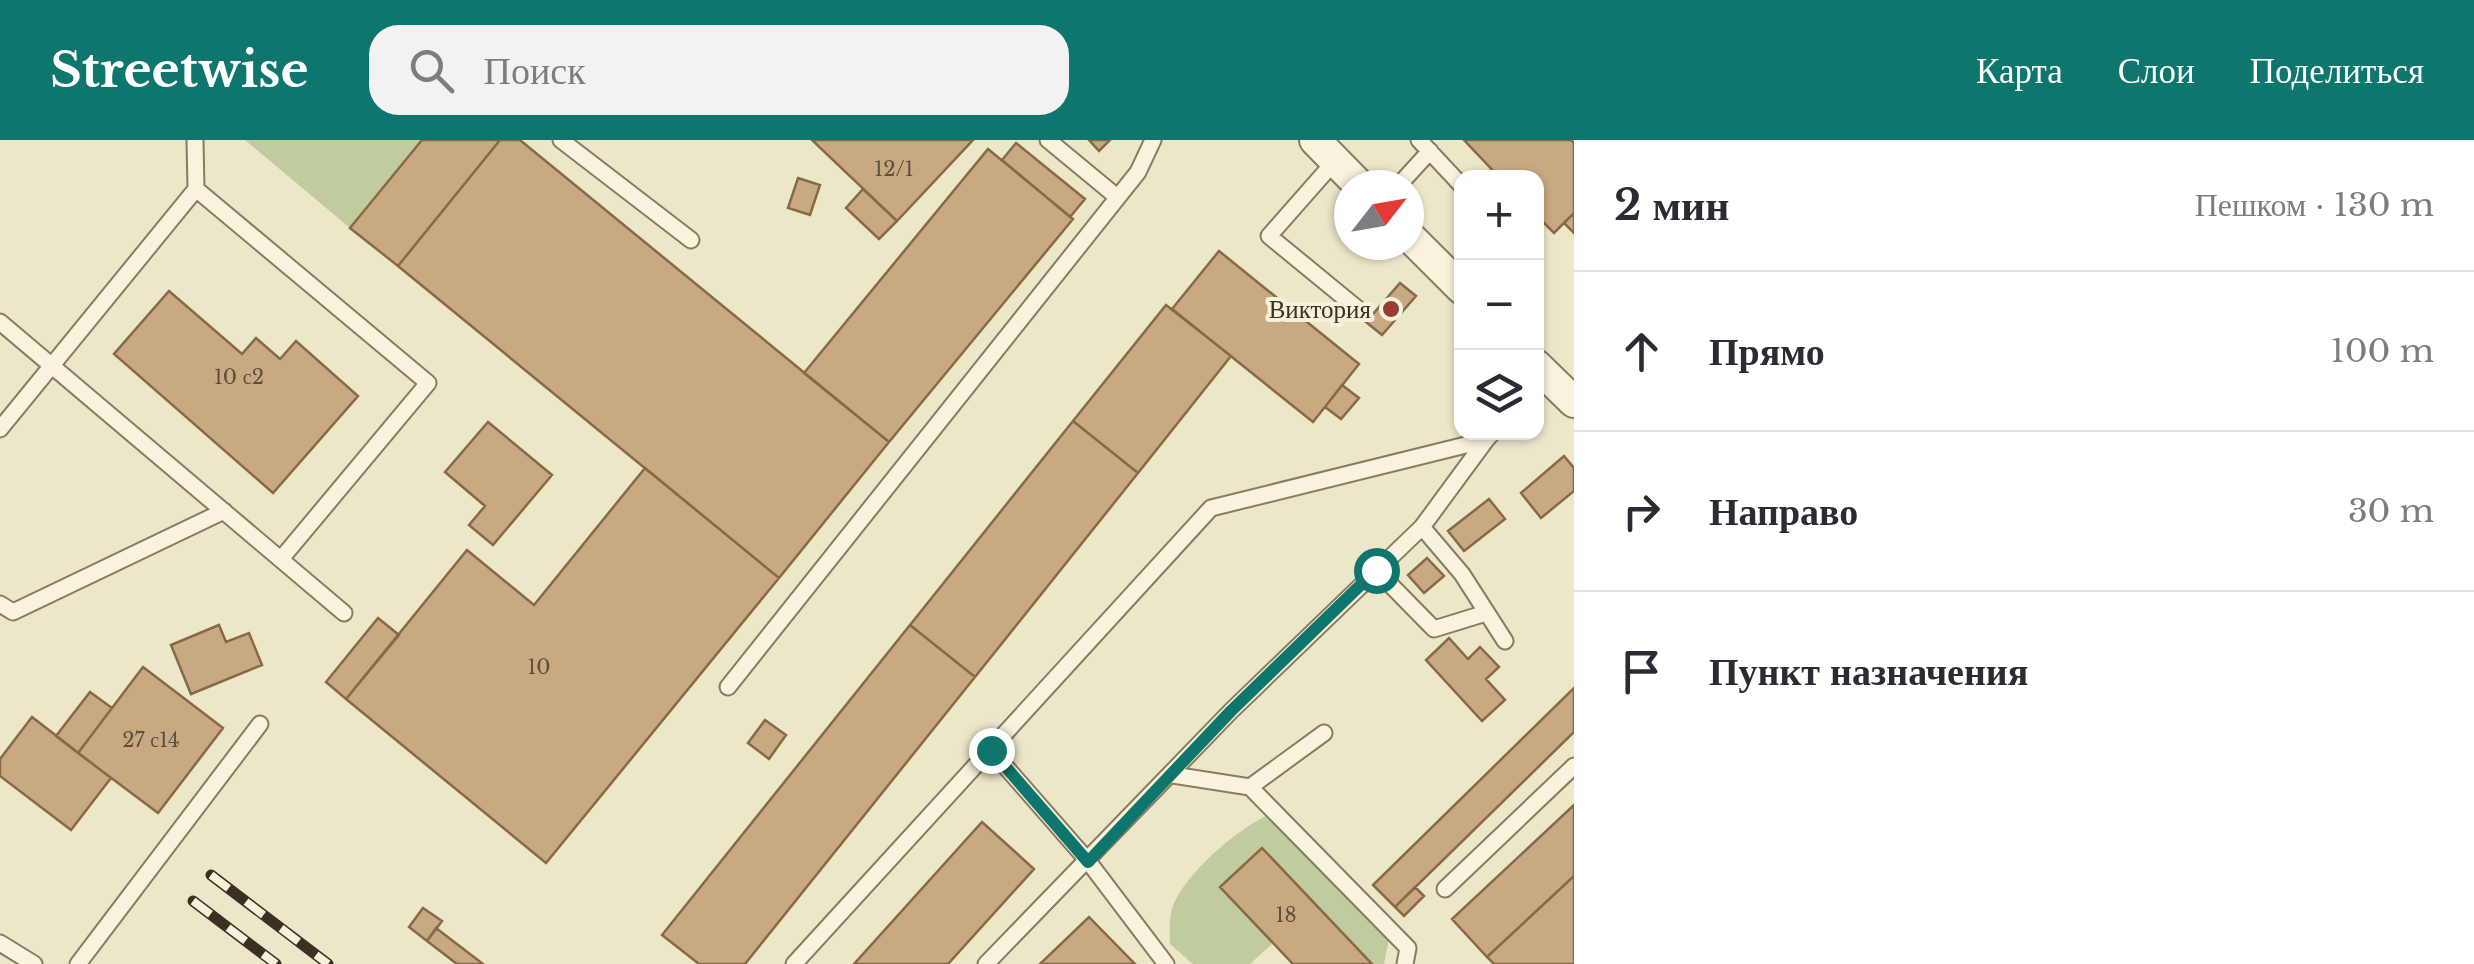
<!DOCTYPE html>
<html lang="ru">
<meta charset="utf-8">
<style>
:root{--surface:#fff;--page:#f2f2f3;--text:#2b2b33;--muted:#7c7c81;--line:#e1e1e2;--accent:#0f766e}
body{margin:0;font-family:"Libre Baskerville",serif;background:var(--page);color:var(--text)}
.controls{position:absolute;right:30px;top:30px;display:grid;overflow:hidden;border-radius:20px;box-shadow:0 2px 8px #0004}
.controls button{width:90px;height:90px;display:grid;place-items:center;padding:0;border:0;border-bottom:2px solid var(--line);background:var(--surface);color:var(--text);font:50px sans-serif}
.compass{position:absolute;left:1334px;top:30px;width:90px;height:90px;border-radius:50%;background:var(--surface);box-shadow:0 2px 8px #0004;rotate:59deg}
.stop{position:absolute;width:30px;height:30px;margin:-22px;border:8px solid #0f766e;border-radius:50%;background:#fff}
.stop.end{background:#0f766e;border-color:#fff;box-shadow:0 2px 10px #0008}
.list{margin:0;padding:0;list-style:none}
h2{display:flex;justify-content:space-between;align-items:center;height:130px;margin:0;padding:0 40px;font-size:42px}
h2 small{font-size:32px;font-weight:400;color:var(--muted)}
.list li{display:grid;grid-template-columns:65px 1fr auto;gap:30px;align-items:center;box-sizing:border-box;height:160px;padding:0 40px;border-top:2px solid var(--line)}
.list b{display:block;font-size:38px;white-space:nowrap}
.list em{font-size:32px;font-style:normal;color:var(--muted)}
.icon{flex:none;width:55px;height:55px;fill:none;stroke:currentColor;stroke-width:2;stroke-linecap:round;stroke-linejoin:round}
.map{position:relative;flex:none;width:1574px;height:824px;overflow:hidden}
header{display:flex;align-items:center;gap:60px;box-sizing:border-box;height:140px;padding:0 50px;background:var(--accent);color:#fff}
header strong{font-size:48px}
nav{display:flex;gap:55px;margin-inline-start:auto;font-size:35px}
.search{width:700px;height:90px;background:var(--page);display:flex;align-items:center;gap:25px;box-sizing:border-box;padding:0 35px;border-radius:30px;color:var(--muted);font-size:38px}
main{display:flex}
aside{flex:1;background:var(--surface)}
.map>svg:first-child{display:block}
.green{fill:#c0cb9e}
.building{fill:#c9a982;stroke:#886946;stroke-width:2.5}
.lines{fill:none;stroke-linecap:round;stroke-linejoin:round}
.service-casing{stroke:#897b5f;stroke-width:19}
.minor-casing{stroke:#897b5f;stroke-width:34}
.service{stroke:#f8f3dd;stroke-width:15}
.minor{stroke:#f8f3dd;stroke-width:30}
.rail-casing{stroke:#3b3122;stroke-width:11}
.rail{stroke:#f5f1da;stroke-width:8;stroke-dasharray:22;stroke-linecap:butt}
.route{stroke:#0f766e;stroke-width:12}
.poi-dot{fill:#963e32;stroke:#f5f1da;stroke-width:4}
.labels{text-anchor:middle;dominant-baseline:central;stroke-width:8;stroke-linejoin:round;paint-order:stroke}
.number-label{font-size:20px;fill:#5e4f3a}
.poi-label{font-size:25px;fill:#3b3122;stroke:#f5f1da;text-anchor:end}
</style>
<header>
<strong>Streetwise</strong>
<div class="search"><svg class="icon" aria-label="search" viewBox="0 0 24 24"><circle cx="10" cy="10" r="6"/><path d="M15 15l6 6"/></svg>Поиск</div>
<nav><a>Карта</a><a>Слои</a><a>Поделиться</a></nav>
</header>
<main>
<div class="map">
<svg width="1574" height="824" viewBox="0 0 1574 824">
<rect width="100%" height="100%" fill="#ede7ca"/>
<path class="green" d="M245,0H422L350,88Z
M1268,675L1389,799L1384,824H1372L1262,708L1220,747L1273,803L1250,824H1193L1170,804C1170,794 1169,782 1171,773C1179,738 1236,690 1268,675Z"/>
<path class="building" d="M422,0H500L398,126L350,88Z
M500,0H520L889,302L779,438L398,126Z
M812,0H973L897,81Z
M1089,0H1110L1099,11Z
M1464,0H1571L1574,3V73L1554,93L1536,75V38H1500Z
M1016,3L1085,59L1070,77L1002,20Z
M988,9L1073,79L889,302L804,233Z
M798,38L820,45L810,75L788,68Z
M863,49L897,81L879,99L846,68Z
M1574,73V93L1564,83Z
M1219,111L1359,224L1313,282L1172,169Z
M1400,143L1416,156L1382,195L1366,182Z
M169,151L242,214L256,198L280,219L296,201L358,256L273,353L114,214Z
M1166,165L1231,216L1138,333L1073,281Z
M1342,245L1359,258L1341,279L1325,267Z
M1073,281L1138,333L975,537L910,485Z
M488,282L552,335L493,405L469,385L485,366L445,332Z
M1564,316L1574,328V351L1541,378L1521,353Z
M645,328L779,438L546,723L346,559L467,410L534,465Z
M1489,359L1505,379L1464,411L1448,391Z
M1427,418L1444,436L1424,453L1408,435Z
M378,478L399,495L346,559L326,542Z
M219,485L226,502L249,493L262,525L191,554L171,505Z
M910,485L975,537L745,824H699L662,795Z
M1449,498L1468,519L1480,507L1499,527L1486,539L1505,560L1482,581L1426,520Z
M143,527L223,588L158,673L78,613Z
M1574,548V592L1395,767L1373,745Z
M90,552L112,568L78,613L56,596Z
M32,577L111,638L71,690L0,636V619Z
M765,580L786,595L769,619L748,603Z
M1574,665V736L1487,817L1452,779Z
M982,682L1034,729L948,824H854Z
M1262,708L1372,824H1293L1220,747Z
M1574,736V824H1494L1487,817Z
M1415,747L1424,756L1404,776L1395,767Z
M423,768L442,781L427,801L409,787Z
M1089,777L1135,824H1040Z
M436,788L483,824H457L427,801Z"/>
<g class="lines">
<defs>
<path id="service" d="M561,0L691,100
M1048,0L1117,57
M1419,0L1462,46
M1335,21L1269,96L1358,169
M1399,45L1430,11
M196,49L428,243L281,419
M0,182L344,473
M0,289L196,49L195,0
M1422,387L1462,434L1505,501
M1376,430L1434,489L1486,473
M0,464L13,472L224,371
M728,547L1138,32L1153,0
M991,610L1088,721L1166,824
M1173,635L1250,647L1324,593
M1250,647L1408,808L1405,824
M1445,749L1574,626
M0,803L34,824
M78,824L260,584
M794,824L1211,368L1486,300L1493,292
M986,824L1231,571L1422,387L1486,300"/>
<path id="minor" d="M1315,0L1359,45
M1409,96L1462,149
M1536,225L1574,262"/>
</defs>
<use href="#service" class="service-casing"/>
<use href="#minor" class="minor-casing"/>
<use href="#service" class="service"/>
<use href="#minor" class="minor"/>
<defs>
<path id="rail" d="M211,735L328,824
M193,761L276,824"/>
</defs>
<use href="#rail" class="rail-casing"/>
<use href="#rail" class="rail"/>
</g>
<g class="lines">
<path class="route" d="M991,610L1088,722L1231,571L1376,430"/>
</g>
<circle class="poi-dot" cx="1391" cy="169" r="10"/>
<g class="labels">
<g class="number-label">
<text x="894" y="29">12/1</text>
<text x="239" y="237">10 с2</text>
<text x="539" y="527">10</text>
<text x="151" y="600">27 с14</text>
<text x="1286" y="775">18</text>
</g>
<g class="poi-label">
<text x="1371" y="169">Виктория</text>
</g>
</g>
</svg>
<div class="controls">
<button>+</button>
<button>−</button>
<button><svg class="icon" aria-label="layers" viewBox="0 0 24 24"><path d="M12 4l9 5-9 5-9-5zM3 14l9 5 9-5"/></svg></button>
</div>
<svg class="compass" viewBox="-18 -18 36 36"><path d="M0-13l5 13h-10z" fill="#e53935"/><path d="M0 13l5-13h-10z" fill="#7c7c81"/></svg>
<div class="stop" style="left:1376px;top:430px"></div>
<div class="stop end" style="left:991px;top:610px"></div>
</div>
<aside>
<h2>2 мин<small>Пешком · 130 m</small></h2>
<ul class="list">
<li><svg class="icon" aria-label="ahead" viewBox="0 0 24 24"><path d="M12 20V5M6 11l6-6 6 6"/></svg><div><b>Прямо</b></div><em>100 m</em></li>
<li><svg class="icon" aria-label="right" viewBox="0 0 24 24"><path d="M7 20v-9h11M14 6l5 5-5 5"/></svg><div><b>Направо</b></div><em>30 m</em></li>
<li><svg class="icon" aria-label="arrive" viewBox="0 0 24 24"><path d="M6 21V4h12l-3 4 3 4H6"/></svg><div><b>Пункт назначения</b></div></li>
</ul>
</aside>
</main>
